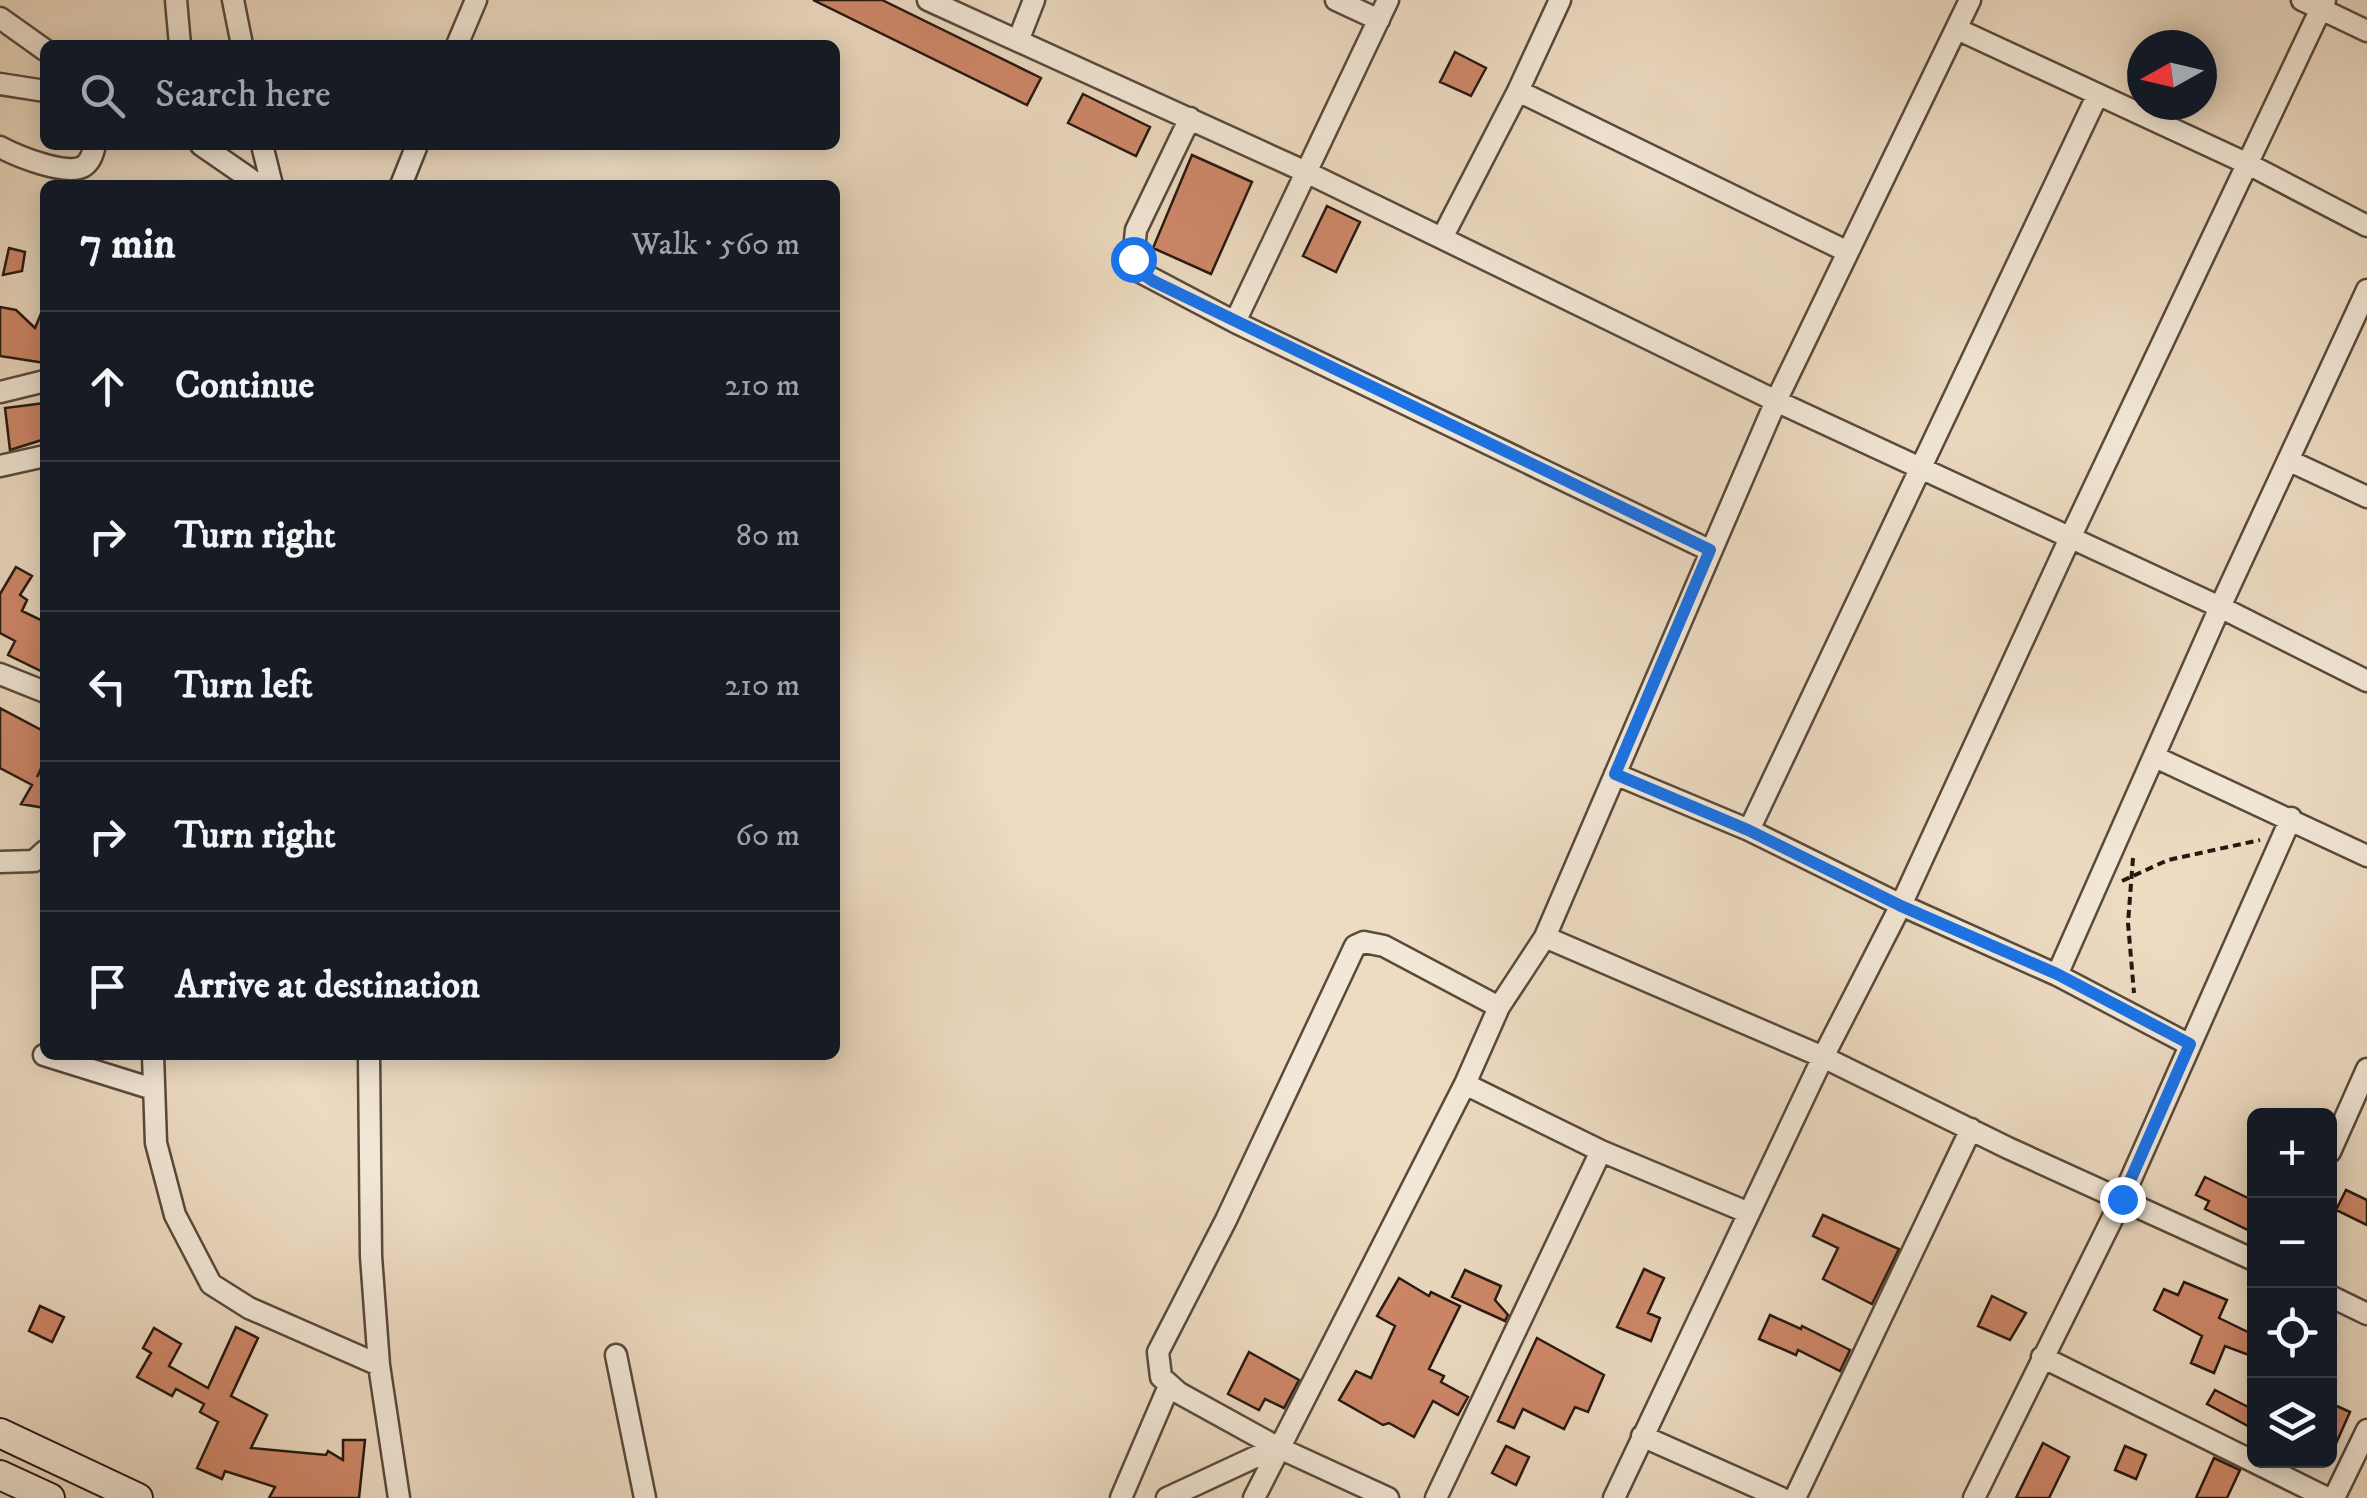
<!DOCTYPE html>
<meta charset="utf-8">
<style>
:root{--surface:#171b24;--page:#20242c;--text:#f1f3f6;--muted:#9ea1a6;--line:#363941}
body{margin:0;font-family:"IM FELL DW Pica",serif;background:var(--page);color:var(--text)}
.controls{position:absolute;right:30px;bottom:30px;display:grid;overflow:hidden;border-radius:15px;box-shadow:0 5px 25px #0003}
.controls button{width:90px;height:90px;display:grid;place-items:center;padding:0;border:0;border-bottom:2px solid var(--line);background:var(--surface);color:var(--text);font:50px sans-serif}
.compass{position:absolute;left:2127px;top:30px;width:90px;height:90px;border-radius:50%;background:var(--surface);box-shadow:0 5px 25px #0003;rotate:262deg}
.stop{position:absolute;width:30px;height:30px;margin:-22px;border:8px solid #1a73e8;border-radius:50%;background:#fff}
.stop.end{background:#1a73e8;border-color:#fff;box-shadow:0 2px 10px #0008}
.list{margin:0;padding:0;list-style:none}
h2{display:flex;justify-content:space-between;align-items:center;height:130px;margin:0;padding:0 40px;font-size:42px}
h2 small{font-size:32px;font-weight:400;color:var(--muted)}
.list li{display:grid;grid-template-columns:65px 1fr auto;gap:30px;align-items:center;box-sizing:border-box;height:150px;padding:0 40px;border-top:2px solid var(--line)}
.list b{display:block;font-size:38px;white-space:nowrap}
.list em{font-size:32px;font-style:normal;color:var(--muted)}
.icon{flex:none;width:55px;height:55px;fill:none;stroke:currentColor;stroke-width:2;stroke-linecap:round;stroke-linejoin:round}
.map{position:relative;flex:none;width:2367px;height:1498px;overflow:hidden}
.search{position:absolute;background:var(--surface);box-shadow:0 5px 25px #0003;left:40px;top:40px;width:800px;height:110px;display:flex;align-items:center;gap:25px;box-sizing:border-box;padding:0 35px;border-radius:15px;color:var(--muted);font-size:38px}
.panel{position:absolute;background:var(--surface);box-shadow:0 5px 25px #0003;left:40px;top:180px;width:800px;height:880px;border-radius:15px}
.map>svg:first-child{display:block}
.building{fill:#cf886a;stroke:#261910;stroke-width:2.5}
.lines{fill:none;stroke-linecap:round;stroke-linejoin:round}
.street-casing{stroke:#584a3c;stroke-width:25}
.secondary-casing{stroke:#261910;stroke-width:32}
.path{stroke:#261910;stroke-width:4;stroke-dasharray:8 5;stroke-linecap:butt}
.street{stroke:#f3e8d7;stroke-width:20}
.secondary{stroke:#f3e8d7;stroke-width:28}
.route{stroke:#1a73e8;stroke-width:12}
</style>
<div class="map">
<svg width="2367" height="1498" viewBox="0 0 2367 1498">
<rect width="100%" height="100%" fill="#eddbc2"/>
<filter id="stains"><feTurbulence type="fractalNoise" baseFrequency=".002" numOctaves="4"/><feColorMatrix values="0 0 0 0 .2 0 0 0 0 .09 0 0 0 0 .02 0 0 0 .5 -.17"/></filter>
<radialGradient id="worn" r=".72"><stop offset=".6" stop-color="#630" stop-opacity="0"/><stop offset="1" stop-color="#630" stop-opacity=".3"/></radialGradient>
<path class="building" d="M813,0H882L1041,78L1027,105Z
M1455,52L1486,68L1471,96L1440,82Z
M1083,94L1150,127L1136,156L1068,123Z
M1192,155L1252,182L1211,274L1153,248Z
M1327,206L1360,222L1336,272L1303,256Z
M9,248L25,252L22,271L3,275Z
M45,304V363L0,356V307L16,310L35,328Z
M45,403V439L10,450L5,408Z
M16,567L32,576L20,595L27,600L22,611L45,622V673L8,655L15,641L0,633V594Z
M0,708L45,732V760L37,777L45,763V808L21,804L32,785L0,768Z
M2205,1177L2254,1201V1233L2205,1209L2209,1201L2196,1195Z
M2346,1190L2367,1200V1225L2336,1210Z
M1823,1215L1899,1249L1872,1304L1823,1279L1838,1248L1813,1236Z
M1644,1269L1664,1278L1648,1313L1660,1318L1651,1341L1617,1327Z
M1465,1270L1501,1286L1495,1300L1508,1315L1505,1321L1452,1297Z
M1399,1278L1429,1296L1431,1292L1460,1306L1429,1369L1444,1376L1441,1382L1468,1397L1458,1415L1433,1401L1414,1437L1389,1423L1383,1425L1339,1400L1356,1371L1371,1378L1395,1326L1377,1316Z
M2184,1282L2227,1300L2219,1318L2254,1335V1357L2225,1346L2214,1373L2191,1363L2202,1336L2154,1310L2164,1289L2178,1295Z
M1992,1296L2026,1313L2010,1340L1978,1326Z
M40,1306L64,1317L52,1342L29,1331Z
M1770,1315L1801,1329L1802,1326L1850,1350L1840,1371L1798,1350L1796,1355L1759,1339Z
M236,1327L258,1338L231,1396L267,1415L251,1448L326,1455L328,1451L343,1460V1440H365L359,1498H269L275,1487L225,1471L222,1479L197,1468L218,1422L200,1412L204,1404L176,1389L172,1396L137,1377L151,1353L143,1348L154,1328L181,1344L169,1366L208,1388Z
M1537,1338L1604,1375L1588,1412L1575,1407L1564,1429L1523,1409L1514,1428L1498,1421Z
M1249,1352L1299,1380L1284,1408L1265,1399L1259,1410L1228,1394Z
M2215,1390L2254,1410L2248,1426L2207,1404Z
M2330,1403L2350,1412L2330,1457Z
M2043,1443L2069,1457L2049,1498H2016Z
M1506,1446L1529,1457L1516,1485L1492,1473Z
M2125,1446L2146,1455L2136,1479L2115,1470Z
M2214,1458L2240,1470L2227,1498H2196Z"/>
<g class="lines">
<defs>
<path id="street" d="M176,0L180,45
M233,0L242,45
M928,0L1306,172L1776,401L2220,607L2367,681
M1336,0L1379,20
M2302,0L2367,31
M0,18L45,50
M1957,29L2248,164L2367,226
M1018,41L1034,0
M457,45L476,0
M0,84L45,91
M1518,91L1846,251
M1190,118L1136,230L1133,259L1140,272L1235,322L1709,550
M201,145L259,185
M262,145L272,185
M0,147C17,156 68,177 84,166C91,161 93,153 95,145
M401,185L417,145
M1442,238L1518,91L1560,0
M1235,322L1388,0
M0,392L45,381
M2290,461L2367,497
M0,466L45,456
M0,674L45,692
M2155,757L2367,856
M1615,774L1749,830L1901,905L2057,975L2190,1045
M1749,830L2097,96
M0,862L34,861L45,851
M1545,937L1823,1057L2008,1148L2254,1260
M2057,975L2220,607L2367,290
M44,1055L153,1089
M153,1055L156,1143L175,1215L211,1284L249,1308L379,1365
M369,1055L371,1256L379,1365L399,1498
M1465,1084L1601,1151L1749,1213
M2330,1152L2367,1069
M2330,1296L2367,1314
M616,1355L645,1498
M2042,1357L2327,1498
M1642,1436L1781,1498
M1121,1498L1169,1386
M1167,1498L1277,1447
M1254,1498L1465,1084L1499,1007L1545,937L1776,401L1970,0
M1388,1498L1277,1447L1179,1393L1161,1377L1158,1352L1226,1220L1355,946L1364,942L1384,946L1499,1007
M1436,1498L1601,1151
M1614,1498L1823,1057L1901,905L2070,538L2325,0
M1795,1498L1971,1129
M1974,1498L2122,1199L2291,818
M2334,1498L2367,1430"/>
<path id="secondary" d="M0,1433L138,1498
M0,1475L50,1498"/>
</defs>
<use href="#street" class="street-casing"/>
<use href="#secondary" class="secondary-casing"/>
<path class="path" d="M2133,858L2128,923L2134,993
M2122,881L2168,860L2260,840"/>
<use href="#street" class="street"/>
<use href="#secondary" class="secondary"/>
</g>
<g class="lines">
<path class="route" d="M1133,259L1140,272L1153,281L1710,550L1615,774L1748,830L1901,906L2057,974L2190,1044L2122,1199"/>
</g>
<rect width="100%" height="100%" filter="url(#stains)"/>
<rect width="100%" height="100%" fill="url(#worn)"/>
</svg>
<div class="controls">
<button>+</button>
<button>−</button>
<button><svg class="icon" aria-label="locate" viewBox="0 0 24 24"><circle cx="12" cy="12" r="6"/><path d="M12 2v4M12 18v4M2 12h4M18 12h4"/></svg></button>
<button><svg class="icon" aria-label="layers" viewBox="0 0 24 24"><path d="M12 4l9 5-9 5-9-5zM3 14l9 5 9-5"/></svg></button>
</div>
<svg class="compass" viewBox="-18 -18 36 36"><path d="M0-13l5 13h-10z" fill="#e53935"/><path d="M0 13l5-13h-10z" fill="#9ea1a6"/></svg>
<div class="stop" style="left:1133px;top:259px"></div>
<div class="stop end" style="left:2122px;top:1199px"></div>
<div class="search"><svg class="icon" aria-label="search" viewBox="0 0 24 24"><circle cx="10" cy="10" r="6"/><path d="M15 15l6 6"/></svg>Search here</div>
<section class="panel">
<h2>7 min<small>Walk · 560 m</small></h2>
<ul class="list">
<li><svg class="icon" aria-label="ahead" viewBox="0 0 24 24"><path d="M12 20V5M6 11l6-6 6 6"/></svg><div><b>Continue</b></div><em>210 m</em></li>
<li><svg class="icon" aria-label="right" viewBox="0 0 24 24"><path d="M7 20v-9h11M14 6l5 5-5 5"/></svg><div><b>Turn right</b></div><em>80 m</em></li>
<li><svg class="icon" aria-label="left" viewBox="0 0 24 24"><path d="M17 20v-9H6M10 6l-5 5 5 5"/></svg><div><b>Turn left</b></div><em>210 m</em></li>
<li><svg class="icon" aria-label="right" viewBox="0 0 24 24"><path d="M7 20v-9h11M14 6l5 5-5 5"/></svg><div><b>Turn right</b></div><em>60 m</em></li>
<li><svg class="icon" aria-label="arrive" viewBox="0 0 24 24"><path d="M6 21V4h12l-3 4 3 4H6"/></svg><div><b>Arrive at destination</b></div></li>
</ul>
</section>
</div>
